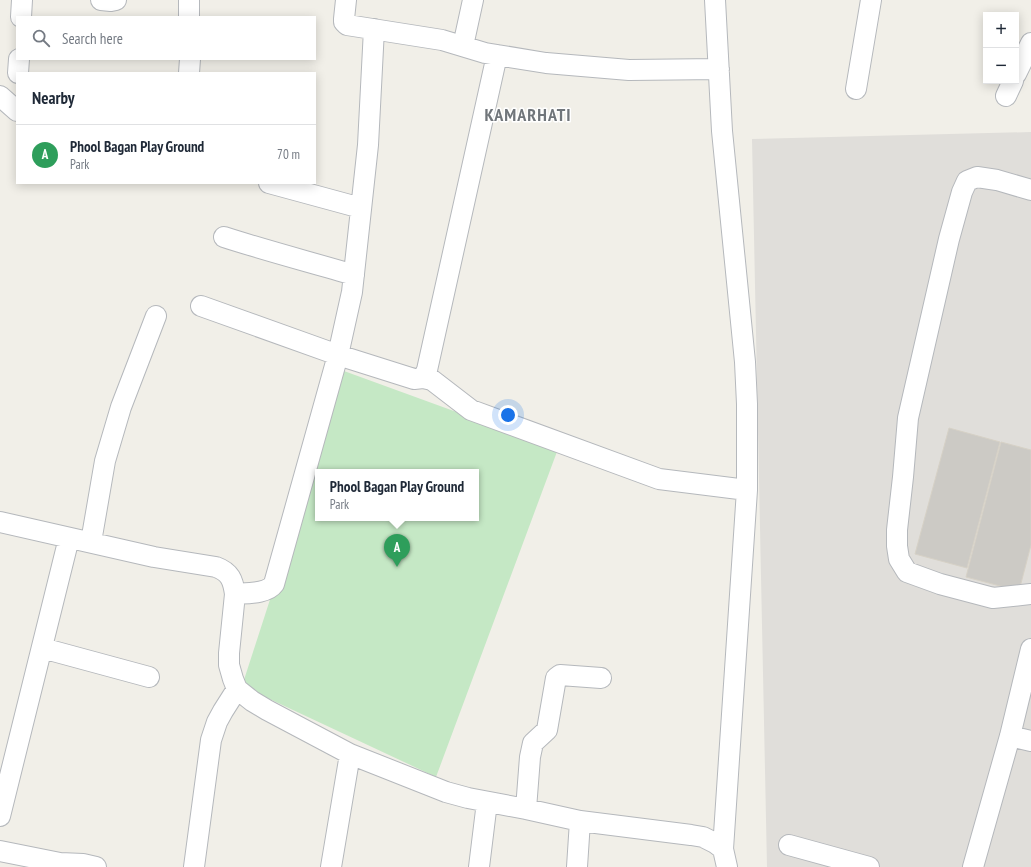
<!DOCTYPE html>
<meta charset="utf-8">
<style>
:root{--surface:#fff;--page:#f6f6f7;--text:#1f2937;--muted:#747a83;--line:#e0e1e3;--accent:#db2777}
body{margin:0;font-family:"PT Sans Narrow",sans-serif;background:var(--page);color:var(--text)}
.controls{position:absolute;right:12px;top:12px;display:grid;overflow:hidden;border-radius:0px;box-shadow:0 2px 10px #0003}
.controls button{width:36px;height:36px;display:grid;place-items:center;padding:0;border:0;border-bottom:1px solid var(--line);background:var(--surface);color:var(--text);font:20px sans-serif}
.you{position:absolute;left:508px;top:415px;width:14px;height:14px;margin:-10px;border:3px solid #fff;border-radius:50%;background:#1a73e8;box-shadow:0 0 0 6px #1a73e833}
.badge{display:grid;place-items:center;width:26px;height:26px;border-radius:50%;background:var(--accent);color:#fff;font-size:13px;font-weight:700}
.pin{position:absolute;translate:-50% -33px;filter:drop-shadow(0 1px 2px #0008)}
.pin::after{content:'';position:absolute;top:21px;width:14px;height:12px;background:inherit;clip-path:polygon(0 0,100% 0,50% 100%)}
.popup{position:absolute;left:315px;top:469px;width:164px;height:52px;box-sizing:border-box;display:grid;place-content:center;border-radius:0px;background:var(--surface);filter:drop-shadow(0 1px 3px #0005);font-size:13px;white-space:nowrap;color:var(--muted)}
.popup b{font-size:15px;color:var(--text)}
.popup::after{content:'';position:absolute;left:50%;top:100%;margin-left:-8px;border:8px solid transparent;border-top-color:var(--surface)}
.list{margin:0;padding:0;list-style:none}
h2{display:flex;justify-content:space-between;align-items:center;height:52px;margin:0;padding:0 16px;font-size:17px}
h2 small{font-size:13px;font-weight:400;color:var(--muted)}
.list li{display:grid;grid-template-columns:26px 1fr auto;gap:12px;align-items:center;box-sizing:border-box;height:60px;padding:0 16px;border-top:1px solid var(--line)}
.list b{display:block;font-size:15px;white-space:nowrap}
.list p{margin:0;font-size:13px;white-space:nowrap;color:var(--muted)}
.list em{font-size:13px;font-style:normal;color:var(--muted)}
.icon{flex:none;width:22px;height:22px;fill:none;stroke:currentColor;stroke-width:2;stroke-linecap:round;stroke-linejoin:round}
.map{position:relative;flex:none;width:1031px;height:867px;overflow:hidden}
.search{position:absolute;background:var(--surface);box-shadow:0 2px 10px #0003;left:16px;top:16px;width:300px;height:44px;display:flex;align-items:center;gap:10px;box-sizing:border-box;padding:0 14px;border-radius:0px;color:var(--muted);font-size:15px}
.panel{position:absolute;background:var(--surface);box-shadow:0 2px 10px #0003;left:16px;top:72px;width:300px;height:112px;border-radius:0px}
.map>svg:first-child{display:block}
.industrial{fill:#e0deda}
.green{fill:#c5e8c5;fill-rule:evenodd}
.building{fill:#cccac5;stroke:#d6d1c6}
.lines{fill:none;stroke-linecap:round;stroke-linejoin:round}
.minor-casing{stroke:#b5b8bc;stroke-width:22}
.minor{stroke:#fff;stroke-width:20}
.labels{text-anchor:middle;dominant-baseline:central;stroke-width:3;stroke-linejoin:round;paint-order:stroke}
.district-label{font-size:18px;font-weight:bold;letter-spacing:1px;fill:#70757a;stroke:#fff}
</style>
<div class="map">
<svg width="1031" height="867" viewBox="0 0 1031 867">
<rect width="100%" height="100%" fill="#f1efe8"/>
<path class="industrial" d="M1031,132V867H767L752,139Z"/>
<path class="green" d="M344,371L558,449L436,777L242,686ZM318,472H476V518H318Z"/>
<path class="building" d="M949,428L1000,442L967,568L915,554Z
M1001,442L1031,450V545L1019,591L966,577Z"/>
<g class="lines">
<defs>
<path id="minor" d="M101,0L111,1L116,0
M189,0V17
M346,0L344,19V22L347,25L442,40L485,53L546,63L629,70L719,69
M715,0L722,131L745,362L747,404V490L723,849
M21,17L22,0
M463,46L473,0
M18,73L19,59
M189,73L190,59
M1016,74L1031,43
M856,89L871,0
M0,96L17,111
M1006,96L1013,81
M269,183L361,208
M1031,190L997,180L977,177L967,181L962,192L949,239L908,418L903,477L897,530V546L899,559L907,572L940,584L993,598L1031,594
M224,237C267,251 310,262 354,275
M201,306L338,355L414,379L423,378L427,370L497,55
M423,378L432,380L471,410L659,479L747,490
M0,522L154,557L216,567C230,572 233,580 235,594L229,653V665L233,679L237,689L252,701L267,710L350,754L446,792L468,798L526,809L580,821L691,835L703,837L715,843L723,849L727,867
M91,542L105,461L121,407L156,316
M235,594C246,593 267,594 274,584L338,355L352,292L368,145L374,29
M42,648L149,677
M1010,736L1031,741
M526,809L530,757L533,743L547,730L556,678L560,675L601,678
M0,816L69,538
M789,845L869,867
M0,851L60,863L83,864L96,867
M194,867L211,740L217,722L223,711L237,689
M331,867L350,754
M479,867L487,802
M577,867L580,821
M973,867L1010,736L1031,649"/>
</defs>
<use href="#minor" class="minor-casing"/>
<use href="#minor" class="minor"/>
</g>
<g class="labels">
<g class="district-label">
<text x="528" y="114">KAMARHATI</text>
</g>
</g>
</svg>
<div class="controls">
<button>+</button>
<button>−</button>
</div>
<div class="you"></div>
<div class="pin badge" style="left:397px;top:567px;background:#2e9e5b">A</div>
<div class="popup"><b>Phool Bagan Play Ground</b>Park</div>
<div class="search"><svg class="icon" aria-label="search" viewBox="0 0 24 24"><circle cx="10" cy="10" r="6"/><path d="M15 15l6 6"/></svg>Search here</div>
<section class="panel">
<h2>Nearby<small></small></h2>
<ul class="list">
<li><span class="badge" style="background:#2e9e5b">A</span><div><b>Phool Bagan Play Ground</b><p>Park</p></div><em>70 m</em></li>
</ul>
</section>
</div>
